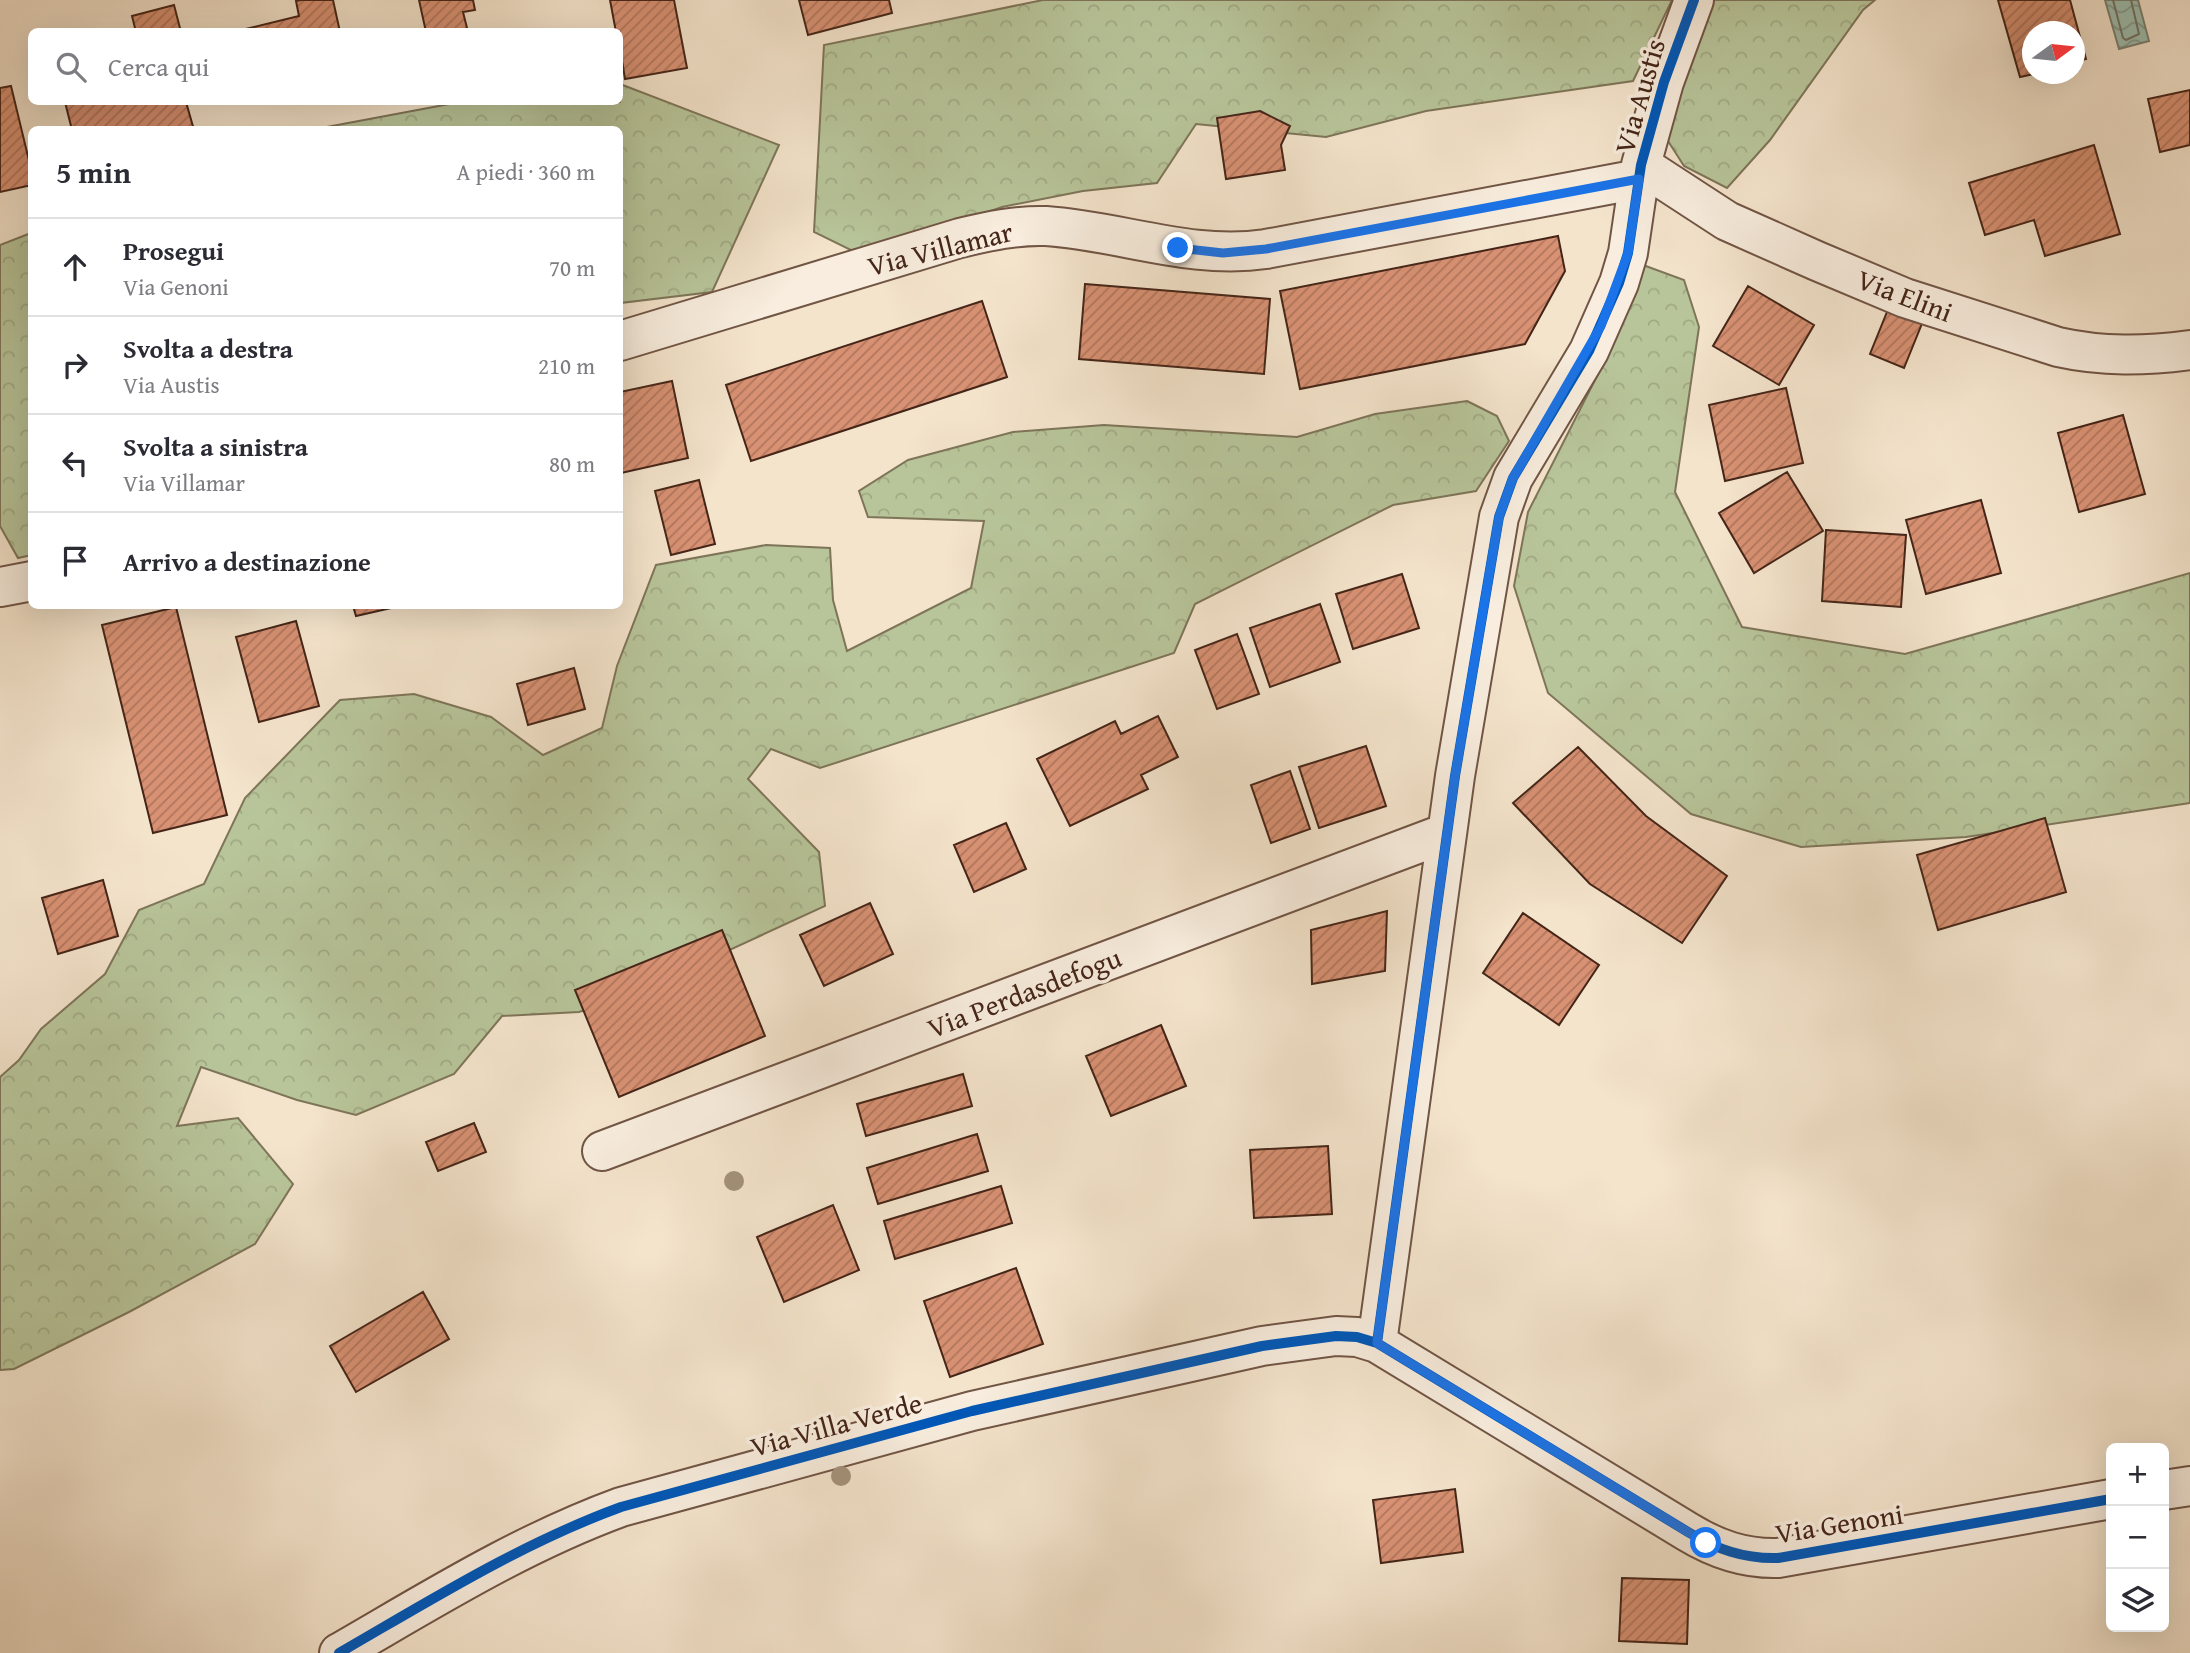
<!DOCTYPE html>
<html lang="it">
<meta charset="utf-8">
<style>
:root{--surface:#fff;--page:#f7f7f7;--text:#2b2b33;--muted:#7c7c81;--line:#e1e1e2}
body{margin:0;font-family:"Gentium Book Plus",serif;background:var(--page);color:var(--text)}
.controls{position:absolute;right:21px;bottom:21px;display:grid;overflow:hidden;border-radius:10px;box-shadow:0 7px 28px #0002}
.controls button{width:63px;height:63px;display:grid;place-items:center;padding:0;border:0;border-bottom:2px solid var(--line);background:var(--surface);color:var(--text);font:35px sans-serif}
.compass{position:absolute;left:2022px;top:21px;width:63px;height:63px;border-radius:50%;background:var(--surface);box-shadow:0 7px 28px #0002;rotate:75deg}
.stop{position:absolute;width:21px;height:21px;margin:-16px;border:5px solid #1a73e8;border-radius:50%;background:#fff}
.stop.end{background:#1a73e8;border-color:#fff;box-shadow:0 2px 7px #0008}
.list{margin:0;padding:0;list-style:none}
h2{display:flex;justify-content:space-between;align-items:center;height:91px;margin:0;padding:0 28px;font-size:30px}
h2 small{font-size:23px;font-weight:400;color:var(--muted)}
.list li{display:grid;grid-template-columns:46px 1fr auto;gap:21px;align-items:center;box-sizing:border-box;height:98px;padding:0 28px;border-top:2px solid var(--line)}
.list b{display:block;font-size:26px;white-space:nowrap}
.list p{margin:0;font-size:23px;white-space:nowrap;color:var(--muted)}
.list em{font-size:23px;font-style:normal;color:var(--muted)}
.icon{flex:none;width:38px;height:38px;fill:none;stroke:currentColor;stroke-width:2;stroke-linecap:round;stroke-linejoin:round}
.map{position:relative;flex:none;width:2190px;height:1653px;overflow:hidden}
.search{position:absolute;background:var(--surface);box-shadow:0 7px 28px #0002;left:28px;top:28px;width:595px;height:77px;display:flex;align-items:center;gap:18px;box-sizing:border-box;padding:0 24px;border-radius:10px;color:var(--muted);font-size:26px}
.panel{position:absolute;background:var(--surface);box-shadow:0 7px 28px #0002;left:28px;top:126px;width:595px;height:483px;border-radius:10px}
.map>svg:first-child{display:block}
.forest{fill:url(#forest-crowns);stroke:#7e7559;stroke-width:2}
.water{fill:url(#water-waves);stroke:#7a8173;stroke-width:2}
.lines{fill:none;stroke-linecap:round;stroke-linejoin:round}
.shore{stroke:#717264;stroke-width:2}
.building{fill:url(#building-hatch);stroke:#452518;stroke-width:2}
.minor-casing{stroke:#715545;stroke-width:42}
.minor{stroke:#f8edde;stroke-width:38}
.cycleway-casing{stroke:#f8edde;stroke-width:15}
.cycleway{stroke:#0057b8;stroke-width:10}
.tree{fill:#a4917b}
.route{stroke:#1a73e8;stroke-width:9}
.labels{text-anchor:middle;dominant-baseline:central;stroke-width:7;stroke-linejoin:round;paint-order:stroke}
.street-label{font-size:28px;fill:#452518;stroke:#f8edde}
</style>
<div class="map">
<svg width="2190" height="1653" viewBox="0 0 2190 1653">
<defs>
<pattern id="forest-crowns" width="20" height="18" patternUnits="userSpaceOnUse" patternTransform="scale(1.75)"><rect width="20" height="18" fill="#b8c59a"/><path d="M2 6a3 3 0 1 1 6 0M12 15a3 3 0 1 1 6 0" fill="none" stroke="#a0a984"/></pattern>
<pattern id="water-waves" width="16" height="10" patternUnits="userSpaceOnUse" patternTransform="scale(1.75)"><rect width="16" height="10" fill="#9dbfb0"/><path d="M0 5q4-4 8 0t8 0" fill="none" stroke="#829b8e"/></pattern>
<pattern id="building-hatch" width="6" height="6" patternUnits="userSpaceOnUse" patternTransform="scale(1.75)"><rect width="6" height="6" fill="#d89173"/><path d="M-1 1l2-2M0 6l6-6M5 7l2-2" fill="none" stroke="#b1765d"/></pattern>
</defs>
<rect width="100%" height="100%" fill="#f4e4cc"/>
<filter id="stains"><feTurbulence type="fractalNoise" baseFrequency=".00286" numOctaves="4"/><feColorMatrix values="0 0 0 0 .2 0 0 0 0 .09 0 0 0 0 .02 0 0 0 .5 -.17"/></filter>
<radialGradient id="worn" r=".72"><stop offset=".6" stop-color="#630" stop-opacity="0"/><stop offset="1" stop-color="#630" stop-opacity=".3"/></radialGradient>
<path class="forest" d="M1043,0H1672L1633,81L1426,111L1326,137L1196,124L1157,183L1083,191L1002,207L863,256L814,232L824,45Z
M1714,0H1875L1863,10L1770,140L1727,188L1684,166L1659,127L1692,39Z
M620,84L779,145L712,292L620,303V130L316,129L460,102H620Z
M31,233L32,555L18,558L0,526V245Z
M1643,265L1684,280L1699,327L1675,492L1742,627L1905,654L2190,573V803L1966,837L1801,847L1691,814L1548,693L1514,586L1528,512L1598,374Z
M1467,401L1497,416L1509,441L1476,491L1393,505L1195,604L1174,653L820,768L771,749L748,779L819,852L825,906L627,997L579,1012L502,1016L454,1074L356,1115L297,1100L201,1067L177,1126L238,1118L293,1184L255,1244L129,1312L14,1369L0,1370V1077L19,1060L41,1029L105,974L139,910L204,884L245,798L340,700L414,694L491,717L543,755L602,728L617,666L656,565L766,545L830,548L833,600L847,651L971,588L984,521L868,517L859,491L908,460L1013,432L1104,425L1297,437L1375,414Z"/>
<path class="water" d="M2105,0H2138L2149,41L2119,49Z"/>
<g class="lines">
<path class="shore" d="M2113,0L2123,38L2126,40L2139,34L2131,0"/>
</g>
<path class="building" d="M301,0H333L340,32H233L299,16L296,1Z
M419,0H473L475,10L463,12L468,32H426Z
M610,0H674L687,68L625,79L620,48V32H616Z
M799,0H889L892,13L808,35Z
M1998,0H2070L2086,59L2074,62V32H2032L2034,74L2020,77Z
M174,5L181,32H136L132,16Z
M11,86L32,173V185L0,192V88Z
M2190,90V145L2160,152L2148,99Z
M65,102H186L194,130H72Z
M1260,111L1290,126L1281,145L1285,170L1226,179L1217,118Z
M2094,145L2120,234L2045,256L2034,220L1985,235L1969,183Z
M1558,236L1565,271L1525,344L1300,389L1280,291Z
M1085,284L1270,299L1264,374L1079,359Z
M1748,286L1814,325L1779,385L1713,346Z
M982,301L1007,377L751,461L726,385Z
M1889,307L1923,321L1904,368L1870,354Z
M672,381L688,458L621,473L620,392Z
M1786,388L1803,463L1725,481L1709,405Z
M2123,415L2145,494L2079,512L2058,433Z
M1787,472L1823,531L1754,573L1719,513Z
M699,480L715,544L671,555L655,491Z
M1981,500L2001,573L1926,594L1906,520Z
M1826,530L1906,535L1901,607L1822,601Z
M1402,574L1419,628L1353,649L1336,594Z
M1320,604L1340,662L1270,687L1250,628Z
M353,606H400L356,616Z
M176,607L227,815L153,833L102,625Z
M296,621L319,706L259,722L236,637Z
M1237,634L1259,694L1217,709L1195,650Z
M574,668L585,709L528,725L517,684Z
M1158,716L1178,757L1141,775L1148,789L1070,826L1037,759L1115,721L1121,734Z
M1366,746L1386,806L1319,828L1299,767Z
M1578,747L1646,816L1727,876L1682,943L1590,884L1513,803Z
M1290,771L1310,829L1271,843L1251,785Z
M2045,818L2066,892L1938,930L1917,855Z
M1006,823L1026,869L974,892L954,845Z
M103,880L118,936L58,954L42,898Z
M870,903L893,954L824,986L800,935Z
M1387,911L1385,971L1312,984L1311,930Z
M1523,913L1599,965L1559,1025L1483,973Z
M722,930L765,1036L619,1097L575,990Z
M1161,1025L1186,1086L1111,1116L1086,1056Z
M963,1074L972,1106L866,1136L857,1104Z
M474,1123L486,1152L438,1171L426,1142Z
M977,1134L988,1171L878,1204L867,1168Z
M1328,1146L1332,1214L1254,1218L1250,1150Z
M1001,1186L1012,1223L895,1259L884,1221Z
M833,1205L859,1270L784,1302L757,1237Z
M1016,1268L1043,1344L950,1377L924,1301Z
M423,1292L449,1339L356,1392L330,1346Z
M1455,1489L1463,1552L1381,1563L1373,1500Z
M1622,1578L1689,1580L1687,1644L1619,1641Z"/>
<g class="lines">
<defs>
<path id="minor" d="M1641,165L1727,221L1817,261L1905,298L2058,347C2103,357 2145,356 2190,350
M620,341L960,238C989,231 1017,225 1046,226C1121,231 1190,260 1266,249L1639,179
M0,587L32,581
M602,1151L1446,833
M1377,1343L1455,776L1499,517L1513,478L1589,351L1619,283L1628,253L1641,165L1664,82L1694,0
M2164,1490L2190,1486
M339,1653C431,1600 520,1544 621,1507L972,1411L1262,1346L1336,1336L1357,1337L1377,1343L1688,1532C1716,1549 1744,1559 1778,1558L2111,1499"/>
</defs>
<use href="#minor" class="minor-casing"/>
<use href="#minor" class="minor"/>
<defs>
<path id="cycleway" d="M1377,1343L1455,776L1499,517L1513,478L1589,351L1619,283L1628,253L1641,165L1664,82L1694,0
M339,1653C431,1600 520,1544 621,1507L972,1411L1262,1346L1336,1336L1357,1337L1377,1343L1688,1532C1716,1549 1744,1559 1778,1558L2111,1499"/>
</defs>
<use href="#cycleway" class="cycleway-casing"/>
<use href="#cycleway" class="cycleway"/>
</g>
<g class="tree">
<circle cx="734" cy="1181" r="10"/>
<circle cx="841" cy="1476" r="10"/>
</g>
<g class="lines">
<path class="route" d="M1178,248L1223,253L1266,249L1639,179L1628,253L1601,326L1513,478L1499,517L1455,776L1377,1343L1706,1543"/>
</g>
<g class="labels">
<g class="street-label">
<text transform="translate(1639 96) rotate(-74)">Via Austis</text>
<text transform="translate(940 248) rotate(-14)">Via Villamar</text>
<text transform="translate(1905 295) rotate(21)">Via Elini</text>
<text transform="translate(1024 992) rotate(-21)">Via Perdasdefogu</text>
<text transform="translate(836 1424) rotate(-15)">Via Villa Verde</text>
<text transform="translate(1839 1523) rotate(-9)">Via Genoni</text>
</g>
</g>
<rect width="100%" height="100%" filter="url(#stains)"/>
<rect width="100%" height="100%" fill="url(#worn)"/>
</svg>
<div class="controls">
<button>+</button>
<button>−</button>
<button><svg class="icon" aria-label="layers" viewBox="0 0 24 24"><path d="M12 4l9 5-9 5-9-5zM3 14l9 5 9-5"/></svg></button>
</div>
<svg class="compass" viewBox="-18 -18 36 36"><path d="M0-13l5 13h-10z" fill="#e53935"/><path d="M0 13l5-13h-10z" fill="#7c7c81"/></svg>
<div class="stop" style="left:1706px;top:1543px"></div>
<div class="stop end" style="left:1178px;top:248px"></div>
<div class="search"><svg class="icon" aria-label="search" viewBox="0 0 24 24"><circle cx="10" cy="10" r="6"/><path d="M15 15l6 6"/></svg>Cerca qui</div>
<section class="panel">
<h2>5 min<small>A piedi · 360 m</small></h2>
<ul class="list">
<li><svg class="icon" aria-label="ahead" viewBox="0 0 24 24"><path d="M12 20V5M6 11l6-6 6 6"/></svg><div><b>Prosegui</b><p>Via Genoni</p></div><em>70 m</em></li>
<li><svg class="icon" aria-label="right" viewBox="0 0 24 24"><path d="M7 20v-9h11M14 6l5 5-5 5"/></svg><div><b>Svolta a destra</b><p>Via Austis</p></div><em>210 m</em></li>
<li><svg class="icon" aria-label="left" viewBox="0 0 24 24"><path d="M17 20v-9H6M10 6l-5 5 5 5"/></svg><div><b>Svolta a sinistra</b><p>Via Villamar</p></div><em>80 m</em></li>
<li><svg class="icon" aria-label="arrive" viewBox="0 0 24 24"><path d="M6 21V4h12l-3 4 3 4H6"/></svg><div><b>Arrivo a destinazione</b></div></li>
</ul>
</section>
</div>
